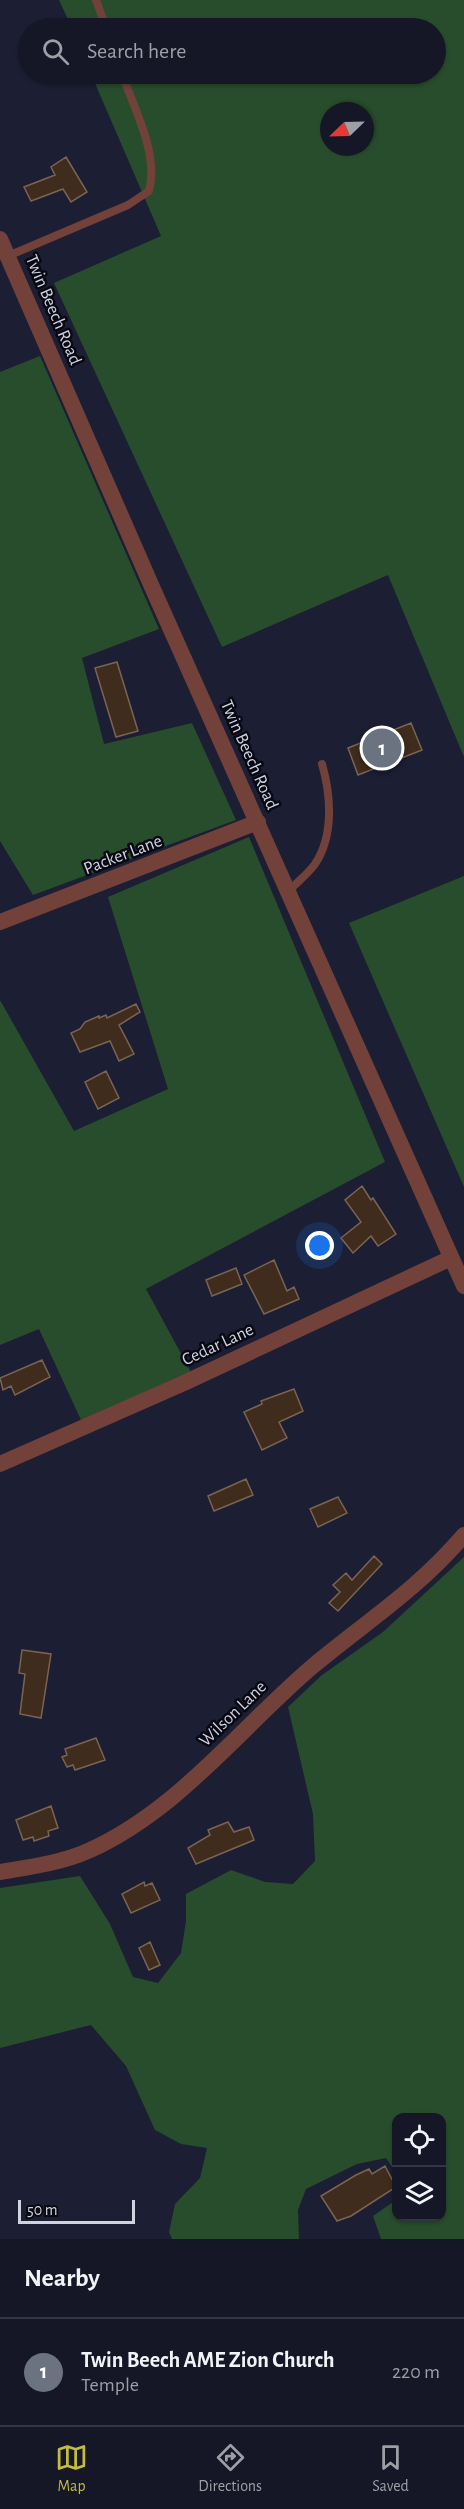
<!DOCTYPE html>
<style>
:root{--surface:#151626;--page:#222332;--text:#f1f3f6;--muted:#9d9fa7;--line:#343543;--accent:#c1bd40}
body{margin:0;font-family:"Alegreya Sans",sans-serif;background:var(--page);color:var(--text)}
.controls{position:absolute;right:18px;bottom:18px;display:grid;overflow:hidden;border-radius:12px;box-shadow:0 2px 4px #0004}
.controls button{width:54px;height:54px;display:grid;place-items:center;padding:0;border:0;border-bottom:2px solid var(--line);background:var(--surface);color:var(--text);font:30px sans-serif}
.compass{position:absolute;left:320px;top:102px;width:54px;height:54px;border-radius:50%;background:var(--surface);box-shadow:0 2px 4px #0004;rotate:247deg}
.scale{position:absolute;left:18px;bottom:15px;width:117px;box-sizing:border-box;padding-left:6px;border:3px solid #d1d3e1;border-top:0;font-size:16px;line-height:21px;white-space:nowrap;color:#d1d3e1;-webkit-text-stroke:4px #080912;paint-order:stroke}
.you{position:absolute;left:320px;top:1246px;width:21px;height:21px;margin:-15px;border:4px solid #fff;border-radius:50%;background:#1a73e8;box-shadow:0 0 0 9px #1a73e833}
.badge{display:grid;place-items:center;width:39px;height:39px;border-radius:50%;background:var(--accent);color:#fff;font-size:20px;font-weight:700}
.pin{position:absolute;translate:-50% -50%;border:3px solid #fff;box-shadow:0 2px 6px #0006}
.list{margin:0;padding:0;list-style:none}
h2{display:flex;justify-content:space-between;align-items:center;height:78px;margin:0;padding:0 24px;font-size:26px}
h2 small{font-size:20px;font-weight:400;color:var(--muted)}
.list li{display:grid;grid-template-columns:39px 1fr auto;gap:18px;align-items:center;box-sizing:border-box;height:108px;padding:0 24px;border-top:2px solid var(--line)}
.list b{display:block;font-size:22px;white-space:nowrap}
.list p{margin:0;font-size:20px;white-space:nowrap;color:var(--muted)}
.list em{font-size:20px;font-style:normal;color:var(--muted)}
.icon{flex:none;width:33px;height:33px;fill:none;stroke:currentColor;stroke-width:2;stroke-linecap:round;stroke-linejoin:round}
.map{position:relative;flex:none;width:464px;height:2239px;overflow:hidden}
.search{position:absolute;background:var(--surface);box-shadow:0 2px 4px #0004;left:18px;right:18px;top:18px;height:66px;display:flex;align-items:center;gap:15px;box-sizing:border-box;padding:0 21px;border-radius:33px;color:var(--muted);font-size:22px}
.sheet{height:186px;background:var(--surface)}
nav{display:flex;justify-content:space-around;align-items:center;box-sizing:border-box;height:84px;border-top:2px solid var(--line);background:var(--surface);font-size:16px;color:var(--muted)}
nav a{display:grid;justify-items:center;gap:3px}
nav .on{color:var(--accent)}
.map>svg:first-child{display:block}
.green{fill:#284d2c;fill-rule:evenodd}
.building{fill:#402c1c;stroke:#7a6453;stroke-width:1.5}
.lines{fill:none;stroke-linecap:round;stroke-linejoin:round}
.lane{stroke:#71413a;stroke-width:8}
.street{stroke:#71413a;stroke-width:16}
.labels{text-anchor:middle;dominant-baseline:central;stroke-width:5;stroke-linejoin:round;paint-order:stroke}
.street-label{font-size:18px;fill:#d1d3e1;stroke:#080912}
</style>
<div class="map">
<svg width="464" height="2239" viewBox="0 0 464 2239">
<rect width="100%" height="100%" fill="#1c1e33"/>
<path class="green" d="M59,0H464V757L388,575L222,647L54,283L161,236L91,74H436V28H72ZM329,111H365V147H329Z
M40,356L159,629L82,658L104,744L192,723L236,820L33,895L0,841V372Z
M249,837L385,1162L146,1289L191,1372L81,1420L39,1329L0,1345V1000L74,1131L168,1089L108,897Z
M464,876V1187L349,923Z
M464,1557V2239H381L373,2216L396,2200V2216H442V2118H396V2173L386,2158L357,2164L306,2189L298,2210L299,2239H172L169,2232L175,2204L200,2178L207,2148L181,2144L155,2130L126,2066L91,2025L0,2048V1888L80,1876L110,1924L133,1977L158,1983L181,1953L186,1921V1894L231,1870L265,1882L293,1884L315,1861L313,1814L288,1707L322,1675L383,1632Z"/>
<path class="building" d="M66,157L87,192L71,202L63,189L31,201L24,187L55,175L51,167Z
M117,662L138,731L116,737L95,668Z
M411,723L422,750L358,775L348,748Z
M136,1004L140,1012L119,1025L134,1054L119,1061L110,1041L80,1052L71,1033L80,1029L85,1022L99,1016V1018L106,1015L107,1018Z
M106,1071L119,1098L98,1109L85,1082Z
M362,1186L371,1200L373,1198L396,1234L378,1246L371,1236L353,1253L341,1238L361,1222L345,1200Z
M274,1260L287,1291L294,1287L299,1299L264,1314L244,1275Z
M236,1268L242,1284L212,1296L206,1280Z
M42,1360L50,1377L15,1395L11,1386L3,1390L0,1378Z
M294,1389L303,1411L279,1422L287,1438L262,1450L244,1412L262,1404L261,1401Z
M246,1479L253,1495L214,1511L208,1496Z
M338,1497L347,1513L318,1527L310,1509Z
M374,1556L382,1564L338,1611L329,1603L340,1592L333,1585L346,1573L352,1580Z
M22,1650L51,1654L41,1718L20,1714L25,1674L19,1673Z
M96,1738L105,1760L75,1770L73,1765L67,1767L62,1757L67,1755L65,1749Z
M51,1806L58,1828L48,1831L49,1836L34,1841L33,1837L23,1840L16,1820Z
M228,1822L234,1832L249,1827L254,1840L196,1864L188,1848L210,1835L208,1830Z
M144,1882L145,1886L152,1883L160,1900L131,1913L122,1894Z
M150,1942L160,1965L149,1970L139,1948Z
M385,2166L396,2187L351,2216L337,2221L321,2196L356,2175L369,2169L372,2174Z"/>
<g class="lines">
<path class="lane" d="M96,0L106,28
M8,256L128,205L149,191C159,154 134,108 122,74
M289,891C297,882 308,874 315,864C334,836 331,795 322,764"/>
<path class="street" d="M0,239L152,587L464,1286
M0,922L258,822
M0,1464L184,1383L451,1258
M0,1872C29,1867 61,1863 88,1851C178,1811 240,1728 313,1666C367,1621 417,1590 464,1535"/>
</g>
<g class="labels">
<g class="street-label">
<text transform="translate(53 310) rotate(67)">Twin Beech Road</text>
<text transform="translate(249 755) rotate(66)">Twin Beech Road</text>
<text transform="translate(123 855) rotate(-21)">Packer Lane</text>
<text transform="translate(218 1345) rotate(-25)">Cedar Lane</text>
<text transform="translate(233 1714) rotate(-44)">Wilson Lane</text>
</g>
</g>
</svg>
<div class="controls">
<button><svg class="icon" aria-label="locate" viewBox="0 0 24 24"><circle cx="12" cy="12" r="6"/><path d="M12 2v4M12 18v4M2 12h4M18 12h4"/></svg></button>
<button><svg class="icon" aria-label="layers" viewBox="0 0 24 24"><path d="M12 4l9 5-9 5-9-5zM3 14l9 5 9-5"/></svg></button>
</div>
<svg class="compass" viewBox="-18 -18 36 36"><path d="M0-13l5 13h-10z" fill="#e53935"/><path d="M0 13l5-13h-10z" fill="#9d9fa7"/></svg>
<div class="scale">50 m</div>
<div class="you"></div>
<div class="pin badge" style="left:382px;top:748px;background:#6b7280">1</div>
<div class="search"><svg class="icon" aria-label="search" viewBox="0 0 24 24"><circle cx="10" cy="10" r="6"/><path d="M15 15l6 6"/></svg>Search here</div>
</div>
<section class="sheet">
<h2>Nearby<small></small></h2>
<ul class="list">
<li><span class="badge" style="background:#6b7280">1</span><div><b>Twin Beech AME Zion Church</b><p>Temple</p></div><em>220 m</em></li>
</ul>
</section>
<nav>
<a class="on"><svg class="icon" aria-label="map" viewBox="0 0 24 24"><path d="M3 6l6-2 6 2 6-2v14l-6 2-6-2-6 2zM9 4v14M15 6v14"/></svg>Map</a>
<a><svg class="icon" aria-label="directions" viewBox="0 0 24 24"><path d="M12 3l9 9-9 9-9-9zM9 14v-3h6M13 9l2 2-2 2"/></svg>Directions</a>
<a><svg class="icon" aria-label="saved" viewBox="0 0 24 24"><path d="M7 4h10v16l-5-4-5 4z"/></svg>Saved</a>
</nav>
